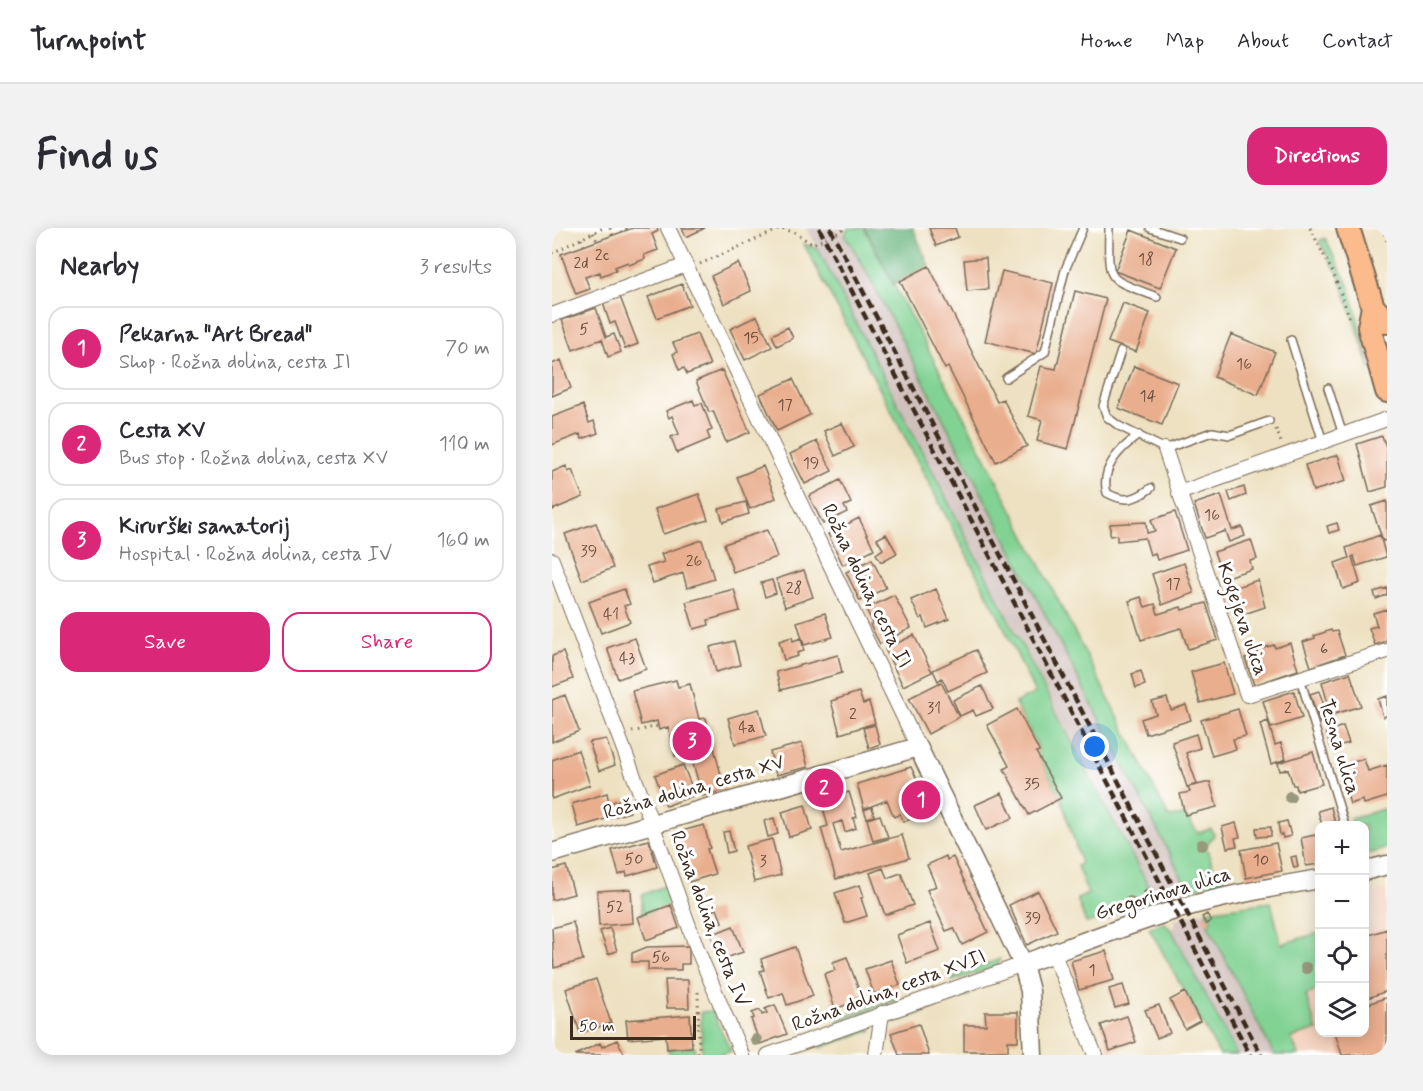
<!DOCTYPE html>
<meta charset="utf-8">
<style>
:root{--surface:#fff;--page:#f2f2f3;--text:#2b2b33;--muted:#7c7c81;--line:#e1e1e2;--accent:#db2777}
body{margin:0;font-family:Mynerve,sans-serif;background:var(--page);color:var(--text)}
.controls{position:absolute;right:18px;bottom:18px;display:grid;overflow:hidden;border-radius:12px;box-shadow:0 3px 15px #0003}
.controls button{width:54px;height:54px;display:grid;place-items:center;padding:0;border:0;border-bottom:2px solid var(--line);background:var(--surface);color:var(--text);font:30px sans-serif}
.scale{position:absolute;left:18px;bottom:15px;width:126px;box-sizing:border-box;padding-left:6px;border:3px solid #3b2a1e;border-top:0;font-size:16px;line-height:21px;white-space:nowrap;color:#3b2a1e;-webkit-text-stroke:4px #fff;paint-order:stroke}
.you{position:absolute;left:543px;top:519px;width:21px;height:21px;margin:-15px;border:4px solid #fff;border-radius:50%;background:#1a73e8;box-shadow:0 0 0 9px #1a73e833}
.badge{display:grid;place-items:center;width:39px;height:39px;border-radius:50%;background:var(--accent);color:#fff;font-size:20px;font-weight:700}
.pin{position:absolute;translate:-50% -50%;border:3px solid #fff;box-shadow:0 2px 6px #0006}
.list{margin:0;padding:0;list-style:none}
h2{display:flex;justify-content:space-between;align-items:center;height:78px;margin:0;padding:0 24px;font-size:26px}
h2 small{font-size:20px;font-weight:400;color:var(--muted)}
.list li{display:grid;grid-template-columns:39px 1fr auto;gap:18px;align-items:center;box-sizing:border-box;height:84px;margin:0 12px 12px;padding:0 12px;border:2px solid var(--line);border-radius:18px}
.list b{display:block;font-size:22px;white-space:nowrap}
.list p{margin:0;font-size:20px;white-space:nowrap;color:var(--muted)}
.list em{font-size:20px;font-style:normal;color:var(--muted)}
.actions{display:flex;gap:12px;padding:18px 24px}
.actions a{flex:1;padding:14px 0;border:2px solid var(--accent);border-radius:18px;text-align:center;font-size:21px;color:var(--accent)}
.actions .main{background:var(--accent);color:#fff}
.icon{flex:none;width:33px;height:33px;fill:none;stroke:currentColor;stroke-width:2;stroke-linecap:round;stroke-linejoin:round}
.map{position:relative;flex:none;width:835px;height:827px;overflow:hidden;border-radius:18px}
header{display:flex;align-items:center;gap:36px;box-sizing:border-box;height:84px;padding:0 30px;background:var(--surface);border-bottom:2px solid var(--line)}
header strong{font-size:28px}
nav{display:flex;gap:33px;margin-inline-start:auto;font-size:21px}
.intro{display:flex;align-items:center;justify-content:space-between;box-sizing:border-box;height:144px;padding:0 36px}
h1{margin:0;font-size:42px}
.button{padding:15px 27px;border-radius:18px;background:var(--accent);color:#fff;font-size:21px;font-weight:700}
main{display:flex;gap:36px;padding:0 36px}
aside{flex:1;background:var(--surface);border-radius:18px;box-shadow:0 3px 15px #0003}
.map>svg:first-child{display:block}
.built{fill:#f4d3c0}
.industrial{fill:#d0c0bc}
.green{fill:#81d293;stroke:#5e7e58;stroke-width:1.5}
.forest{fill:#68b47d;stroke:#526f4e;stroke-width:1.5}
.building{fill:#e9ae8e}
.lines{fill:none;stroke-linecap:round;stroke-linejoin:round}
.service-casing{stroke:#7a6a57;stroke-width:10}
.minor-casing{stroke:#7a6a57;stroke-width:16}
.tertiary-casing{stroke:#7a6a57;stroke-width:21}
.primary-casing{stroke:#7a6a57;stroke-width:26}
.path{stroke:#7a6a57;stroke-width:3;stroke-dasharray:1.5 4.5;stroke-linecap:butt}
.service{stroke:#fff;stroke-width:7}
.minor{stroke:#fff;stroke-width:14}
.tertiary{stroke:#fff;stroke-width:18}
.primary{stroke:#fbbb8d;stroke-width:22}
.rail{stroke:#3b2a1e;stroke-width:4.5;stroke-dasharray:9 4.5;stroke-linecap:butt}
.tree{fill:#97987b}
.labels{text-anchor:middle;dominant-baseline:central;stroke-width:6;stroke-linejoin:round;paint-order:stroke}
.number-label{font-size:16px;fill:#664b3a}
.street-label{font-size:20px;fill:#3b2a1e;stroke:#fff}
</style>
<header>
<strong>Turnpoint</strong>
<nav><a>Home</a><a>Map</a><a>About</a><a>Contact</a></nav>
</header>
<div class="intro"><h1>Find us</h1><a class="button">Directions</a></div>
<main>
<aside>
<h2>Nearby<small>3 results</small></h2>
<ul class="list">
<li><span class="badge">1</span><div><b>Pekarna &quot;Art Bread&quot;</b><p>Shop · Rožna dolina, cesta II</p></div><em>70 m</em></li>
<li><span class="badge">2</span><div><b>Cesta XV</b><p>Bus stop · Rožna dolina, cesta XV</p></div><em>110 m</em></li>
<li><span class="badge">3</span><div><b>Kirurški sanatorij</b><p>Hospital · Rožna dolina, cesta IV</p></div><em>160 m</em></li>
</ul>
<div class="actions"><a class="main">Save</a><a>Share</a></div>
</aside>
<div class="map">
<svg width="835" height="827" viewBox="0 0 835 827">
<rect width="100%" height="100%" fill="#fff"/>
<filter id="ink" filterUnits="userSpaceOnUse"><feTurbulence type="fractalNoise" baseFrequency=".0167" numOctaves="2"/><feDisplacementMap in="SourceGraphic" scale="12" xChannelSelector="R" yChannelSelector="G"/><feConvolveMatrix kernelMatrix="1 2 1 2 8 2 1 2 1" color-interpolation-filters="sRGB"/></filter>
<filter id="wash" filterUnits="userSpaceOnUse"><feTurbulence type="fractalNoise" baseFrequency=".008" numOctaves="4" result="noise"/><feDisplacementMap in="SourceGraphic" scale="24" xChannelSelector="R" yChannelSelector="G"/><feGaussianBlur stdDeviation="1.35" result="paint"/><feColorMatrix in="noise" values="0 0 0 0 0 0 0 0 0 0 0 0 0 0 0 0 0 1.4 0 .05"/><feComposite in="paint" operator="in"/></filter>
<g filter="url(#wash)">
<rect width="100%" height="100%" fill="#eee1c1"/>
<path class="built" d="M835,662V827H747L739,810L764,802L754,767L767,762L768,804H812L813,666Z"/>
<path class="industrial" d="M255,0H289L311,37L638,666L613,672L611,669L601,666Z
M654,683L660,694L657,700L660,707L722,827H685L620,703L624,694L622,691Z"/>
<path class="green" d="M296,0H312L433,229L617,589L633,587L646,605L659,601L662,607L654,618L664,648H672L673,654L656,658L654,656L637,663L311,37L293,7Z
M773,10L798,61L819,142L787,48L767,13Z
M252,16L266,21L540,553L605,674L534,695L525,671L536,666L525,638L529,635L509,570L484,524L487,522L463,475L483,465L449,393Z
M831,581L835,592V620L816,626L813,624L812,598L800,597L799,591Z
M112,658L119,677L90,688V667Z
M719,674L729,716L767,705V762L754,767L765,802L739,810L747,827H722L656,697L660,693L654,683Z
M612,694L620,703L685,827H668L597,700Z
M448,731L445,739L400,753L401,749Z
M417,764L418,767L342,795L341,792Z
M345,769L346,772L286,794V791Z
M160,783L179,823L169,827H150L149,784Z
M316,800L320,802L268,820L267,817Z
M143,819V827H119L115,821Z"/>
<path class="forest" d="M313,0H361L377,38L341,56Z"/>
<g id="blocks">
<path class="building" d="M81,0H105L106,3L100,6L106,22L92,27L93,31L77,37L76,34L63,39L64,42L49,48L48,44L33,49L38,61L24,66L9,26Z
M130,0H153L134,9Z
M377,0H403L406,9L384,18Z
M579,2L624,20L608,60L563,43Z
M434,30L436,61L415,63L412,32Z
M186,35L199,63L172,76L159,48Z
M377,38L445,174L451,171L475,218L444,234L396,139L393,141L348,53Z
M450,43L501,55L484,126L433,113Z
M130,56L138,77L105,90L96,69Z
M523,63L554,71L516,221L485,213L490,192L476,188L489,138L504,141Z
M68,69L86,116L73,121L63,94L58,96L51,75Z
M571,75L598,85L584,124L556,114Z
M44,80L54,109L62,106L69,124L56,129L50,111L21,122L10,92Z
M205,88L220,119L193,132L178,101Z
M236,99L241,110L225,118L220,107Z
M145,106L158,137L135,146L132,140L127,142L121,126L125,124L121,115Z
M679,106L723,124L706,167L662,149Z
M9,132L19,160L0,168V136Z
M582,138L626,155L610,197L566,180Z
M170,142L198,204L174,214L161,183L157,184L144,153Z
M241,151L258,187L225,203L208,166Z
M141,172L143,177L150,175L160,202L155,204L158,211L125,225L119,209L127,206L120,188L117,190L114,183Z
M31,177L37,195L42,193L46,205L30,211L28,206L0,217V189Z
M290,195L302,219L283,228L272,203Z
M830,208L835,221V259L818,264L805,216Z
M265,213L280,243L253,256L238,226Z
M786,227L794,253L761,263L753,237Z
M14,238L16,244L20,242L31,269L0,282V244Z
M211,238L224,270L198,281L185,249Z
M288,252L299,275L292,278L295,284L271,296L257,268Z
M692,259L694,267L679,273L676,264Z
M147,266L156,292L111,306L103,281Z
M669,267L680,302L690,299L693,308L677,314L673,303L653,310L642,276Z
M835,273V312L831,313L819,278Z
M194,274L197,286L171,294L167,281Z
M623,284L635,322L605,332L603,325L598,327L593,310L565,313V307L558,308V296L594,294L595,305L603,303L599,292Z
M307,290L322,321L291,337L276,306Z
M44,295L61,340L30,352L13,306Z
M785,295L787,302L777,305L775,298Z
M215,302L225,329L181,344L172,316Z
M334,306L345,325L329,334L324,326L331,321L325,311Z
M828,307L834,329L805,338L802,328L800,329L808,355L791,361L783,335L797,330L794,320Z
M150,312L162,351L135,360L131,345L101,355L95,339L112,334L109,326Z
M699,312L705,331L698,333L700,341L671,350L662,324Z
M320,331L334,360L308,373L294,344Z
M632,335L642,365L610,377L600,346Z
M252,342L261,369L233,379L224,351Z
M220,352L224,365L213,369L209,355Z
M706,352L713,379L683,389L675,362Z
M835,360V367L824,371L822,364Z
M72,361L78,376L72,378L78,394L49,405L37,374Z
M182,361L188,383L156,392L157,397L142,401L134,374Z
M384,361L397,391L375,400L371,389L368,391L359,372Z
M342,367L359,400L328,416L318,397L321,395L314,381Z
M589,369L593,379L603,376L606,386L629,379L630,382L654,375L666,412L636,421L629,400L589,412L577,373Z
M835,381V413L823,417L817,400L825,398L821,385Z
M273,385L281,409L252,417L245,394Z
M779,402L780,404L785,403L793,427L759,439L751,414L763,410L762,408Z
M362,407L380,444L351,458L333,421Z
M240,409L241,413L249,410L252,423L245,425L246,428L232,432L227,413Z
M83,410L94,441L66,451L55,420Z
M182,413L188,437L164,444L158,419Z
M738,415L746,442L702,457L693,430L706,426L704,422L722,417L723,420Z
M424,422L435,445L396,463L390,450L386,453L381,442Z
M11,424L21,451L0,459V428Z
M286,427L290,445L229,462L224,444Z
M672,435L681,466L648,475L639,444Z
M589,443L593,457L584,460L580,446Z
M798,445L809,478L779,487L770,454Z
M124,452L126,459L138,456L147,491L154,490L173,562L150,568L138,524L123,528L116,499L107,502L105,493L89,497L80,463Z
M389,454L407,489L376,506L357,470Z
M430,458L441,481L424,488L421,482L408,488L401,472Z
M742,463L750,490L719,500L711,473Z
M767,463L777,492L768,495L758,466Z
M307,464L311,476L317,474L323,495L288,506L279,473Z
M13,467L27,503L0,514V472Z
M835,468V488L831,489L826,471Z
M615,470L619,482L634,477L639,492L594,506L589,491L604,486L600,474Z
M207,481L214,508L183,516L176,490Z
M465,481L487,523L484,524L509,570L477,587L452,541L457,538L435,497Z
M686,481L694,508L681,511L684,521L660,528L649,492Z
M716,493L723,517L729,515L734,531L719,536L708,496Z
M323,497L328,516L317,520L311,500Z
M791,498L797,515L779,520L774,504Z
M644,506L648,520L634,525L645,556L635,559L620,514Z
M54,511L63,537L47,543L37,514Z
M250,515L256,539L224,547L218,524Z
M26,522L38,557L0,571V532Z
M761,524L770,556L745,563L744,557H741L736,541L728,543L726,535Z
M812,531L816,543L835,537V569L812,576L811,572L798,576L790,551L802,547L798,535Z
M131,537L143,567L114,578L103,547Z
M359,539L380,581L352,594L348,586L342,589L335,572L312,581L305,556Z
M658,554L665,579L633,587L628,566L638,564L636,559Z
M297,564L305,589L301,590L304,600L293,604L290,593L281,596L289,624L350,607L357,630L284,651L269,600L276,598L269,572Z
M55,565L57,575L74,570L78,584L26,599L20,576Z
M450,565L461,590L434,602L423,577Z
M253,577L260,602L237,609L230,584Z
M320,579L322,588L315,590L312,582Z
M779,579L783,595L770,597L766,583Z
M328,587L336,609L321,613L315,591Z
M222,590L226,606L216,609L212,593Z
M735,593L739,608L731,610L730,606L728,607L726,595Z
M684,595L688,609L683,610L685,618L675,620L670,599Z
M152,597L158,620L155,621L163,646L137,654L122,605Z
M719,599V608L705,609L704,600Z
M177,603L182,623L175,625L171,604Z
M768,606V636L754,638L749,610Z
M220,611L229,647L202,654L193,618Z
M97,612L105,639L75,648L74,644L67,647L60,622Z
M724,615L730,643L694,650L689,622Z
M394,628L395,632L401,629L436,704L410,717L402,700L394,703L375,662L384,658L375,637Z
M744,628L746,639L742,640L739,629Z
M14,638L22,666L0,672V642Z
M331,640L335,650L349,645L361,677L333,687L318,645Z
M308,657L312,669L309,670L315,688L293,695L283,665Z
M79,661L81,695L47,698L45,663Z
M597,661L600,668L595,671L592,664Z
M486,663L505,703L475,717L457,677Z
M119,677L127,700L94,712L86,689Z
M165,681L170,694L157,699L152,685Z
M655,686L659,693L654,696L650,689Z
M21,694L31,732L2,740L0,700Z
M378,695L388,723L355,735L345,707Z
M181,698L191,724L168,732L159,707Z
M58,700L65,723L56,726L48,703Z
M835,701V763L813,771V708Z
M137,718V736H129V742H96V734H80V725L95,719Z
M243,719L261,768L235,777L231,765L217,770L208,743L212,742L209,731Z
M554,723L562,752L527,762L519,733Z
M295,729L309,768L298,772L299,775L283,781L272,746L283,742L281,734Z
M339,732L348,757L322,766L313,741Z
M44,751L59,795L28,805L14,761Z
M113,752H136L137,780H115Z
M571,757L577,776L563,780L557,761Z
M633,764L648,793L633,801L618,772Z
M835,769V827H790L783,804H812L813,777Z
M223,777L235,806L208,816L199,791L202,790L200,785L208,782L210,787L215,785L213,781Z
M607,777L618,805L605,810L593,782Z
M433,784H466V813H456V823H412V797H434Z
M138,787L140,819L115,821L114,808L76,811L74,792Z
M575,788L584,814L558,823L549,797Z
M367,796L377,827H347L339,805Z
M65,812L73,827H23L48,815L50,819Z"/>
</g>
</g>
<g filter="url(#ink)">
<use href="#blocks" fill-opacity="0" stroke="#7a6a57" stroke-width="1.5"/>
<g class="lines">
<defs>
<path id="service" d="M557,0C556,57 554,49 605,69
M598,0L628,10
M739,112L771,214
M569,123L551,178L555,189L567,198L613,221L660,204L678,207L717,193
M454,150L493,124L513,42L531,0
M776,160L791,207
M587,207C567,221 548,240 555,265C573,275 583,272 599,260
M748,450L793,598"/>
<path id="minor" d="M116,0L366,519
M0,87L134,37
M613,221L695,467L835,423
M627,265L835,191
M0,332L100,596L146,723L190,827
M501,724L543,827
M216,827L471,736
M324,827L330,785"/>
<path id="tertiary" d="M0,625L366,519L471,736L478,763L481,827
M812,643L835,637
M471,736C521,718 572,698 623,682C670,668 719,659 768,651"/>
<path id="primary" d="M796,0L821,79L835,94
M821,79L817,99L835,163"/>
</defs>
<use href="#service" class="service-casing"/>
<use href="#minor" class="minor-casing"/>
<use href="#tertiary" class="tertiary-casing"/>
<use href="#primary" class="primary-casing"/>
<path class="path" d="M58,0L61,8
M74,0L75,2
M758,0L782,47L798,91
M831,0L835,13
M41,5L45,13
M29,11L32,18
M0,25L51,0
M148,36L228,1L242,4L260,16L290,3L292,0
M724,201L729,214
M80,504L106,498
M146,764L147,827"/>
<use href="#service" class="service"/>
<use href="#minor" class="minor"/>
<use href="#tertiary" class="tertiary"/>
<use href="#primary" class="primary"/>
<path class="rail" d="M267,0L698,827
M278,0L709,827"/>
</g>
<g class="tree">
<circle cx="738" cy="569" r="6"/>
<circle cx="650" cy="617" r="6"/>
<circle cx="578" cy="674" r="6"/>
<circle cx="552" cy="683" r="6"/>
<circle cx="754" cy="740" r="6"/>
<circle cx="204" cy="812" r="6"/>
</g>
</g>
<g class="labels">
<g class="number-label">
<text x="50" y="27">2c</text>
<text x="594" y="31">18</text>
<text x="29" y="35">2d</text>
<text x="32" y="101">5</text>
<text x="199" y="110">15</text>
<text x="692" y="136">16</text>
<text x="596" y="168">14</text>
<text x="233" y="177">17</text>
<text x="259" y="235">19</text>
<text x="660" y="287">16</text>
<text x="37" y="323">39</text>
<text x="142" y="333">26</text>
<text x="621" y="356">17</text>
<text x="242" y="360">28</text>
<text x="59" y="386">41</text>
<text x="772" y="421">6</text>
<text x="75" y="430">43</text>
<text x="382" y="480">31</text>
<text x="736" y="480">2</text>
<text x="301" y="486">2</text>
<text x="195" y="499">4a</text>
<text x="480" y="556">35</text>
<text x="82" y="631">50</text>
<text x="709" y="632">10</text>
<text x="211" y="633">3</text>
<text x="63" y="679">52</text>
<text x="481" y="690">39</text>
<text x="109" y="729">56</text>
<text x="540" y="742">1</text>
</g>
<g class="street-label">
<text transform="translate(314 358) rotate(64)">Rožna dolina, cesta II</text>
<text transform="translate(690 391) rotate(71)">Kogejeva ulica</text>
<text transform="translate(787 519) rotate(73)">Tesna ulica</text>
<text transform="translate(142 560) rotate(-16)">Rožna dolina, cesta XV</text>
<text transform="translate(611 666) rotate(-17)">Gregorinova ulica</text>
<text transform="translate(157 691) rotate(69)">Rožna dolina, cesta IV</text>
<text transform="translate(337 763) rotate(-20)">Rožna dolina, cesta XVII</text>
</g>
</g>
</svg>
<div class="controls">
<button>+</button>
<button>−</button>
<button><svg class="icon" aria-label="locate" viewBox="0 0 24 24"><circle cx="12" cy="12" r="6"/><path d="M12 2v4M12 18v4M2 12h4M18 12h4"/></svg></button>
<button><svg class="icon" aria-label="layers" viewBox="0 0 24 24"><path d="M12 4l9 5-9 5-9-5zM3 14l9 5 9-5"/></svg></button>
</div>
<div class="scale">50 m</div>
<div class="you"></div>
<div class="pin badge" style="left:369px;top:572px">1</div>
<div class="pin badge" style="left:272px;top:560px">2</div>
<div class="pin badge" style="left:140px;top:513px">3</div>
</div>
</main>
